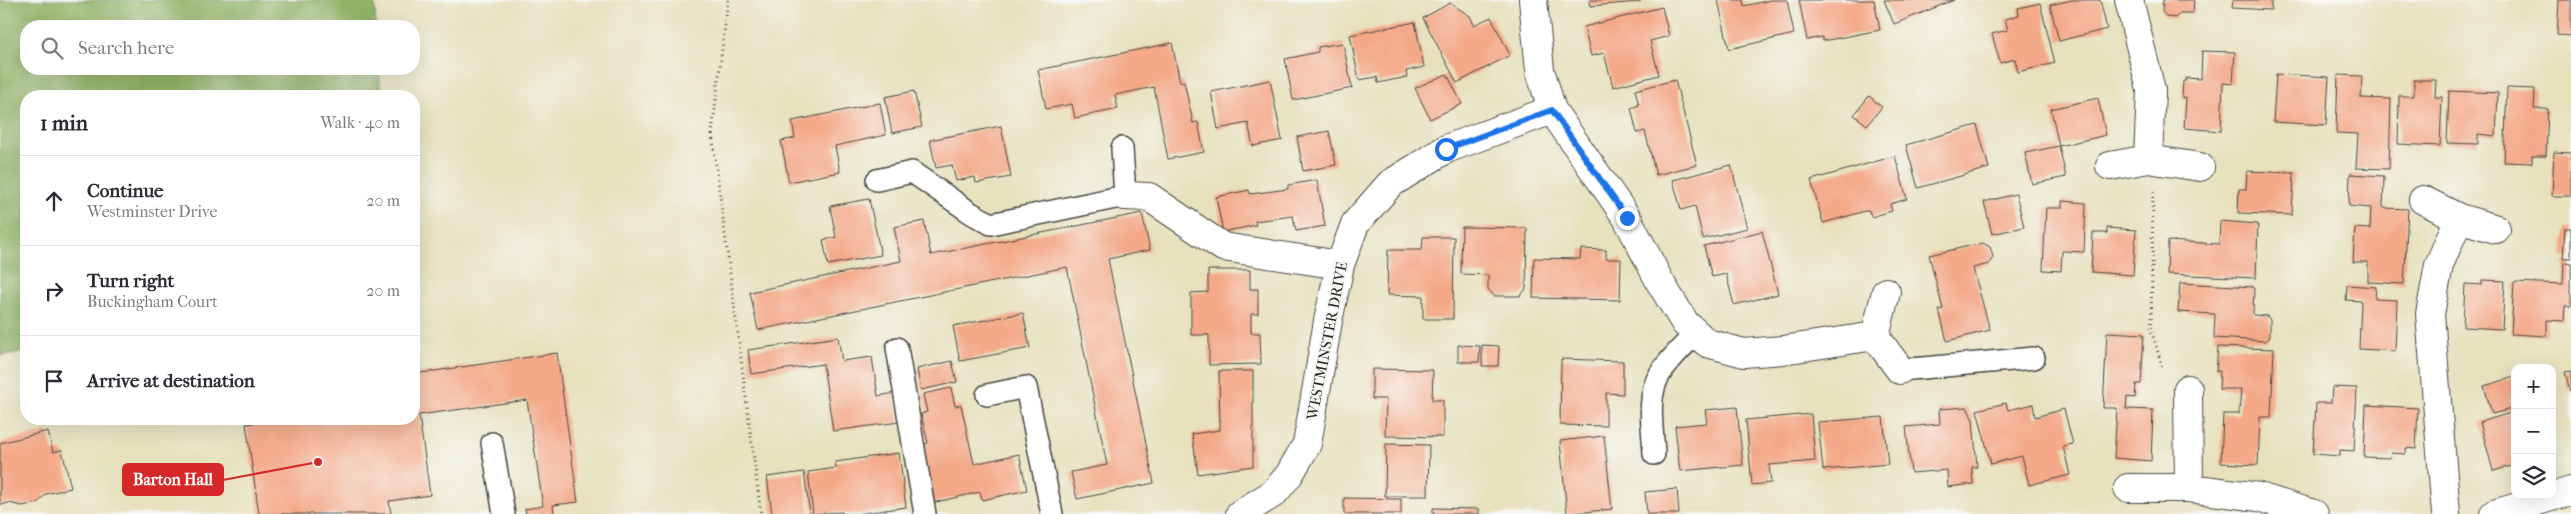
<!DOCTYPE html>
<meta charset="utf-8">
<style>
:root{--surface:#fff;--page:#f7f7f7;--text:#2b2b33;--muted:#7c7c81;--line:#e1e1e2}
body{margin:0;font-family:"IM FELL French Canon",serif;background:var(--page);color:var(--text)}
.controls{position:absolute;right:15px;bottom:15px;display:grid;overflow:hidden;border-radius:10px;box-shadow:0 5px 20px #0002}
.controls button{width:45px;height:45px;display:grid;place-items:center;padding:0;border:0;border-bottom:1px solid var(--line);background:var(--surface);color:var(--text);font:25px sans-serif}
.stop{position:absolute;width:15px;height:15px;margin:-11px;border:4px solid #1a73e8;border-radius:50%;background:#fff}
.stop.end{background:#1a73e8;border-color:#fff;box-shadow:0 1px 5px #0008}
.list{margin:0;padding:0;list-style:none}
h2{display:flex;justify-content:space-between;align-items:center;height:65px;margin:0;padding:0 20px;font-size:21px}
h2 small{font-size:16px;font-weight:400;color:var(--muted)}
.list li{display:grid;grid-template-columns:32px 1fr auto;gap:15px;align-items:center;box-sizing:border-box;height:90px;padding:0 20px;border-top:1px solid var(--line)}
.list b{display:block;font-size:19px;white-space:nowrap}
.list p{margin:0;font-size:16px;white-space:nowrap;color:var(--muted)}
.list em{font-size:16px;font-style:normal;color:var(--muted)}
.icon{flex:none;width:28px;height:28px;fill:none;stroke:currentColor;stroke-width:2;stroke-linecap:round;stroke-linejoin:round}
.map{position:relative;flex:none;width:2571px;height:514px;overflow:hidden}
.search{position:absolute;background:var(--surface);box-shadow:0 5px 20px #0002;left:20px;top:20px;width:400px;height:55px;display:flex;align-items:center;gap:12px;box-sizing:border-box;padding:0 18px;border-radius:20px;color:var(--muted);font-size:19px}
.panel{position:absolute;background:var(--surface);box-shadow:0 5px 20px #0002;left:20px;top:90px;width:400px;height:335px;border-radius:20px}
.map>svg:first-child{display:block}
.forest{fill:#91b266;stroke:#5e6e48}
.building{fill:#f4a988}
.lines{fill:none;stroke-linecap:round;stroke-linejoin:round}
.lane-casing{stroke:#474641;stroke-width:24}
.street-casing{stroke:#474641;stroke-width:30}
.path{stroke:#474641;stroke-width:3;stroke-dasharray:1 4;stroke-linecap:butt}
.lane{stroke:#fff;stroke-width:21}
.street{stroke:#fff;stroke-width:28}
.route{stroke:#1a73e8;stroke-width:6}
.labels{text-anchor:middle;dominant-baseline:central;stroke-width:4.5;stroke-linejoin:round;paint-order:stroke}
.street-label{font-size:15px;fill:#2b2b2b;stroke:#f6f6f2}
.leader{fill:none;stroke:#d62828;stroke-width:2}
.callout-dot{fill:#d62828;stroke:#f6f6f2;stroke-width:2}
.callout{fill:#d62828;stroke:#d62828;stroke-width:2}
.callout-label{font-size:16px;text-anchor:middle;font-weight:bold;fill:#fff}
</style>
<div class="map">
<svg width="2571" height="514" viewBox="0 0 2571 514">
<rect width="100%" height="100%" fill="#f6f6f2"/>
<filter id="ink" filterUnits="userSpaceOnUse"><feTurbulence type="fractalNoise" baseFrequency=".02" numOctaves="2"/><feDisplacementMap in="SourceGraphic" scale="10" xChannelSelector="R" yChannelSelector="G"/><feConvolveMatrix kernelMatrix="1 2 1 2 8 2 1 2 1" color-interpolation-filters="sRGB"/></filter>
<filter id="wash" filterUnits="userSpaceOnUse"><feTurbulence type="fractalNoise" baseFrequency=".0096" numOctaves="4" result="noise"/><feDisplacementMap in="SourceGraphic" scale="20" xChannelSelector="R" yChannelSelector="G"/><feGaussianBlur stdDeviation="1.12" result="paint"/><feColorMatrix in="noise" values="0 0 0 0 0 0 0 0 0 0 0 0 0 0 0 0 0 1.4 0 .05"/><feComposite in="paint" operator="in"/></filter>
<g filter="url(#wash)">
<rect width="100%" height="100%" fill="#e7e1be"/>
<path class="forest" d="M0,0H374L376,26H26V69H379L381,96H26V351L0,356Z"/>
<g id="blocks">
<path class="building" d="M1589,0H1640V2L1590,6Z
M1718,0H1743L1744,6L1771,0H1787L1794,34L1729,49Z
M1799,0H1874L1880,30L1823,41L1822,37L1807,40Z
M1884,0H1954L1894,24Z
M2072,0H2100L2107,29L2059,41L2050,5Z
M2163,0H2194L2193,13H2180L2175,18L2167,17L2162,12Z
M2233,0H2271V10L2232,8Z
M2559,0H2571V36L2557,35Z
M1450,3L1470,16L1474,25L1491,17L1510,55L1457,83L1423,18Z
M2040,3L2055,63L2018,72L2015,59L2000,63L1992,34L2008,30L2005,19L2019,15L2018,8Z
M1662,7L1669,36L1650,41L1659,75L1613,87L1604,53L1591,56L1584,27Z
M1415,22L1424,67L1406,71L1407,77L1378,83L1377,77L1359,80L1350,35Z
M1172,43L1180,82L1184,81L1193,123L1198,122L1204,152L1168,159L1154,87L1115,95L1118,109L1075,118L1072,104L1046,109L1038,70Z
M1343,43L1352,88L1293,100L1285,59L1318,52V47Z
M2202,51L2235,52L2233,84L2223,83L2221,131L2184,128L2186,98H2182L2183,81H2186V78L2201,79Z
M1447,74L1462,104L1430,119L1415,88Z
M2276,74L2329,77L2326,125L2273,122Z
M2338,75L2362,76L2361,98L2391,99L2389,169L2356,168L2358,134L2336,133Z
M1270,80L1282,140L1253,146L1248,123L1218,129L1211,92Z
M1675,80L1697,165L1656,175L1645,131L1637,133L1631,108L1639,105L1635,90Z
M2414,80H2436L2435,97H2442L2440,146L2398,144L2399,96H2414Z
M2507,88L2535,89L2534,109H2548L2546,156H2532V163L2504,162Z
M914,91L922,127L892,133L885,97Z
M2449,91L2498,93L2496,136L2478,134V144L2447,143Z
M1869,96L1882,107L1867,125L1854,115Z
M2098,98L2106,135L2059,146L2051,109Z
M880,103L886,135L835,146L840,172L789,182L781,141L795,138L792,121Z
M1977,125L1989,168L1918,188L1906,145Z
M1001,126L1011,177L976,183L975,177L956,181L952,165L936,168L930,140Z
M1329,131L1336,165L1303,171L1297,137Z
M2059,146L2066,177L2032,184L2025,153Z
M2554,152L2571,153V196H2552Z
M1895,156L1907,199L1890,204L1892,211L1871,217L1869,210L1823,223L1811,180Z
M1731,165L1747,228L1703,239L1695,206L1681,210L1673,180Z
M2247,171L2294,173L2292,215L2238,213L2239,189H2246Z
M2350,174L2384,176L2383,208L2408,209L2404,284L2368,282V262H2353L2355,228L2370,229L2371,208L2349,206Z
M1317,180L1325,226L1296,231L1293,216L1255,221L1256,225L1223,232L1216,197L1249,190L1250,194L1288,189V185Z
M2016,194L2024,227L1992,234L1984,202Z
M869,199L881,255L828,265L823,240L836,237L830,206Z
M2062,201L2086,203L2084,252L2062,251L2061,271L2043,270L2046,208H2062Z
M1142,213L1150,250L1108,259L1154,483L1077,499L1071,472L1107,465L1067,267L758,330L750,292L901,261L894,227L924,221L931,255Z
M2220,221L2258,224L2256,278L2167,274L2168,241L2219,244Z
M1462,227L1527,228L1526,289L1520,296H1494L1488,289V275L1461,274Z
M2107,228L2136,230L2133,275L2091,272L2093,233H2107Z
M2565,228H2571V258H2563Z
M1762,231L1778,294L1734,305L1726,274L1712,277L1704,246Z
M1423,237H1454L1453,319H1423V296L1387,295L1388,250H1422Z
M1983,243L1990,247L1993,257L1989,264L1973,268L1990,330L1947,341L1939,310L1943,309L1929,255Z
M1581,249L1606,250V259H1621L1620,300L1533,298L1534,258L1580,259Z
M2564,262L2571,263V306H2565L2564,321L2547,320V336L2511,334L2514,282L2563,284Z
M1208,270H1250V289H1258V314H1251V333H1260L1261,364L1209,365V335H1191V293L1208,292Z
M2482,280L2505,281L2502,329L2463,327L2465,284L2482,285Z
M2180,283L2254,287L2253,315L2267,316L2270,320V337L2266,341L2214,338L2215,314L2178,312Z
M2347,285L2376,287L2375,299L2397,300L2395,351L2359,349L2361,301L2346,300Z
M1023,313L1030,348L960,361L953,326Z
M2107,332L2144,334L2141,384H2136L2135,398L2127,397L2126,409L2153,410L2151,461L2114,458L2117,408H2103Z
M838,337L842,361L872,357L878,396L895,393L899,422L833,431L823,364L751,374L748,350Z
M1458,345L1480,346L1479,362H1458Z
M1482,345L1499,346L1498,366H1482Z
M2218,347L2274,349L2271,417H2260L2258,465L2221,463L2223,414H2239L2241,389H2219L2220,371H2216Z
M557,353L578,502L553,505L554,514H526L525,509L543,506L527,400L419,415L430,495L389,501L391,514H259L246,424L281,419H414V374Z
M1561,359L1623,361V394L1606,393V426L1560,425Z
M952,361L957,382L921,390L917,369Z
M1372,369L1433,370L1432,400H1443V437L1385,436L1386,399H1372Z
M1219,371H1253V466L1198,474L1192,434L1220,430Z
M2571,371V391H2570L2565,372Z
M2515,377V408L2492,414L2484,386Z
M2332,387L2357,388L2354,451L2340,450V456L2313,454L2316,403H2331Z
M951,388L955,406L961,405L974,464L1019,454L1027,490L982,500L980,492L932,503L920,445L928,443L921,414L927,412L923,394Z
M2006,403L2008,410L2033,404L2035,417L2064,409L2073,444L2063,446L2070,475L2029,485L2022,456L1991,464L1977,410Z
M2366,405L2418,408L2416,449L2406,448V454L2391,453L2390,458L2364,457Z
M1737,407L1743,465L1680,471L1675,426L1707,423L1705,410Z
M1967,407L1973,420L1977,467H1972L1973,484L1948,487L1947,470L1911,473L1906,427L1940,424L1939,409Z
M2514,412L2515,465L2493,471L2480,422Z
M1811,414L1815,461L1769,465L1771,483L1752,485L1746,420Z
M1883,417L1888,464L1823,470L1818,422Z
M48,431L53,452L62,450L71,488L46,494L38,503L22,506L9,503L0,505V443Z
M1604,436L1612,509L1567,514L1560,441Z
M1386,444L1429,445L1428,496H1385Z
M899,453L906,507L857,514H842V512L813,514L808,472L836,468L835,462Z
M804,472L810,514H772L767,477Z
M1677,489L1679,514H1647L1645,492Z
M1344,498L1401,499V514H1344Z
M1433,508L1479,509V514H1433Z"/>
</g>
</g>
<g filter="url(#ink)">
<use href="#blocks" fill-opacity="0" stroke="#474641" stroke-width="1"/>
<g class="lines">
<defs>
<path id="lane" d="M877,180L912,172L971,213L991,224L1125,196L1122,148
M897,348L925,514
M1900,370L2034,358
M987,395L1026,387L1052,514
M492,443L504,514
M1654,454C1653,429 1646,396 1660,374C1669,359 1684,346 1696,333"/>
<path id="street" d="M1533,0L1540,70L1552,110L1627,218L1660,282L1685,323L1707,343L1744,353L1783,350L1875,336
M2129,0L2151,90L2148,159
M2110,166L2148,159L2200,167
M1125,196L1149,197L1223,247L1340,265
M2423,200L2459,218L2496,229
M1886,292L1875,336L1900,370
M2188,389L2189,488
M2128,488H2189L2259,497L2314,514
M1240,514L1274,493L1289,475L1307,444L1328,321L1340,265L1355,224L1390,184L1446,149L1552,110
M2446,514L2430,314L2439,265L2459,218
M2494,514L2571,491"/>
</defs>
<use href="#lane" class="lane-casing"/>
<use href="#street" class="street-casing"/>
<path class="path" d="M728,0L712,133L761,514
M2153,192L2151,329L2163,369"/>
<use href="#lane" class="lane"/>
<use href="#street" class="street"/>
</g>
</g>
<g class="lines" filter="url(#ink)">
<path class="route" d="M1446,149L1552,110L1627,218"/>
</g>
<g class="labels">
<g class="street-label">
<text transform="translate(1327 341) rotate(-79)">WESTMINSTER DRIVE</text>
</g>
</g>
<path class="leader" d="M318 462L223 480"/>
<circle class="callout-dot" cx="318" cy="462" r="5"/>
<rect class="callout" x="123" y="464" width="100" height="31" rx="5"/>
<g class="callout-label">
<text x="173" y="485">Barton Hall</text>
</g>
</svg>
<div class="controls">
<button>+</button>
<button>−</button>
<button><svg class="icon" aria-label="layers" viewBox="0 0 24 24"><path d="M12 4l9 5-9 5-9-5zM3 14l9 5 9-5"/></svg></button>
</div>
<div class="stop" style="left:1446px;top:149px"></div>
<div class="stop end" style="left:1627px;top:218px"></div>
<div class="search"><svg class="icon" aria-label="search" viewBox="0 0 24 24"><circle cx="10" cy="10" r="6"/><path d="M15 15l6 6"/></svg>Search here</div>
<section class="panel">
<h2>1 min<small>Walk · 40 m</small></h2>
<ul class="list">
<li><svg class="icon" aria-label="ahead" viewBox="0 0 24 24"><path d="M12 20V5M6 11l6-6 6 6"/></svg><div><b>Continue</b><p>Westminster Drive</p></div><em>20 m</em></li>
<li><svg class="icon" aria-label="right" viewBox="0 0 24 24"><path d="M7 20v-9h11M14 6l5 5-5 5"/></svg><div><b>Turn right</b><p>Buckingham Court</p></div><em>20 m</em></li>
<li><svg class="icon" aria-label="arrive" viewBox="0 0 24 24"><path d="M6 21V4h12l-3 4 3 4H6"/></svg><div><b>Arrive at destination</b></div></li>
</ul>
</section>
</div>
